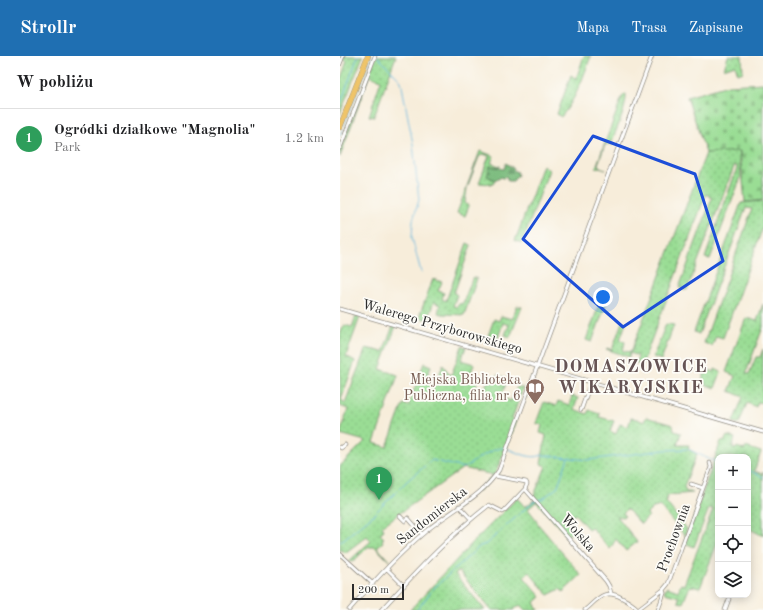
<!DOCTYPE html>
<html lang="pl">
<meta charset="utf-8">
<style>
:root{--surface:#fff;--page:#f6f6f6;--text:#202124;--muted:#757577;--line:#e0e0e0;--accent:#1f6fb2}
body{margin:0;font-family:"Old Standard TT",serif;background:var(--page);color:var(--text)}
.controls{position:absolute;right:12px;bottom:12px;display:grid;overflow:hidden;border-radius:8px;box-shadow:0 2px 10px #0003}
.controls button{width:36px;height:36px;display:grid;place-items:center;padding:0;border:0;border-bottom:1px solid var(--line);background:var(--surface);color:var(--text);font:20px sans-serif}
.scale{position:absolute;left:12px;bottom:10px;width:52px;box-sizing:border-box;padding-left:4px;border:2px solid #2b2b2b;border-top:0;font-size:11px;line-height:14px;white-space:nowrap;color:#2b2b2b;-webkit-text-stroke:3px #fdfcf7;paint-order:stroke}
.you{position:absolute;left:263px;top:241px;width:14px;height:14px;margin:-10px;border:3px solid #fff;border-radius:50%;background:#1a73e8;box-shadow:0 0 0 6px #1a73e833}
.badge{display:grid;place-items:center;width:26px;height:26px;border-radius:50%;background:var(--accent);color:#fff;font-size:13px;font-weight:700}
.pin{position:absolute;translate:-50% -33px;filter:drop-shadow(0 1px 2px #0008)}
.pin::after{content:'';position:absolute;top:21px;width:14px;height:12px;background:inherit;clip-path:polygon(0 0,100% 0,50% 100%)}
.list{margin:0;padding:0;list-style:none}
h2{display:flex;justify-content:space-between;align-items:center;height:52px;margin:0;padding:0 16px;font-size:17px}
h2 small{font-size:13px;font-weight:400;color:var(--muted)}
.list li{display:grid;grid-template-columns:26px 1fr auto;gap:12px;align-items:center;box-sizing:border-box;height:60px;padding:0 16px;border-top:1px solid var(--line)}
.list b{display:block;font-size:15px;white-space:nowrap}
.list p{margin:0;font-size:13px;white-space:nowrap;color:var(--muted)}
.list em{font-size:13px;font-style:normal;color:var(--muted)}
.icon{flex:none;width:22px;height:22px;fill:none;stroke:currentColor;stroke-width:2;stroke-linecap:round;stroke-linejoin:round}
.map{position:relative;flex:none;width:423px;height:554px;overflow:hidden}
header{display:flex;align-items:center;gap:24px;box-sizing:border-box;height:56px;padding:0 20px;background:var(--accent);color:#fff}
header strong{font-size:19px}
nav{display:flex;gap:22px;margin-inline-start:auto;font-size:14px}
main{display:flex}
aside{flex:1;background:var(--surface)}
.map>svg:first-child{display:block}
.grass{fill:url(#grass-dots);stroke:#628460}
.forest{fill:url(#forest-firs);stroke:#537454}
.cemetery{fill:url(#cemetery-stones);stroke:#628460}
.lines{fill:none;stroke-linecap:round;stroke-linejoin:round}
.stream{stroke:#64b6df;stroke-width:1}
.minor-casing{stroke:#918c82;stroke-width:4.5}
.highway-casing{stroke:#918c82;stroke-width:6}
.minor{stroke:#fff;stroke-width:3}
.highway{stroke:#efc469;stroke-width:5}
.marked{fill:none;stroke:#1d4ed8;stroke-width:3;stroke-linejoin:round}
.labels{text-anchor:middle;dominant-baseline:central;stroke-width:3.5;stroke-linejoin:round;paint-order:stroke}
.street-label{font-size:14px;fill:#2b2b2b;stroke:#fdfcf7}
.education-label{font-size:14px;fill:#785e54;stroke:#fdfcf7;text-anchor:end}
.district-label{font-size:18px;font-weight:bold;letter-spacing:1px;fill:#665454;stroke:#fdfcf7}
</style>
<header>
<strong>Strollr</strong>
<nav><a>Mapa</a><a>Trasa</a><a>Zapisane</a></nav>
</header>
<main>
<aside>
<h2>W pobliżu<small></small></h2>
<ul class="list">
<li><span class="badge" style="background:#2e9e5b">1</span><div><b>Ogródki działkowe &quot;Magnolia&quot;</b><p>Park</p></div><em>1.2 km</em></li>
</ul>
</aside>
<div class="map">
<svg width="423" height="554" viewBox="0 0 423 554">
<defs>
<pattern id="grass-dots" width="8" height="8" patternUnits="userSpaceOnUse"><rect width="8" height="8" fill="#9add94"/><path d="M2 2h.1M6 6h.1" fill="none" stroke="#85be80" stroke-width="1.8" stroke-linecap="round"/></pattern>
<pattern id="forest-firs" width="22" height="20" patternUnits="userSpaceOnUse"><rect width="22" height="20" fill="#7bbc7e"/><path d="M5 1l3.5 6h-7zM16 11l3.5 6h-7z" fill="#659967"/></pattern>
<pattern id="cemetery-stones" width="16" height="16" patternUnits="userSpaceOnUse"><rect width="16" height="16" fill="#9add94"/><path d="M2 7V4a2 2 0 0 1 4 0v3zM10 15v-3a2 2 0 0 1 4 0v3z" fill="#85be80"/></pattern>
</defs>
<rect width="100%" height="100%" fill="#fdfcf7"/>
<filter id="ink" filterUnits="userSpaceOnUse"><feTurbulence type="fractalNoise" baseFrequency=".025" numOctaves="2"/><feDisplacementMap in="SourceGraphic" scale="8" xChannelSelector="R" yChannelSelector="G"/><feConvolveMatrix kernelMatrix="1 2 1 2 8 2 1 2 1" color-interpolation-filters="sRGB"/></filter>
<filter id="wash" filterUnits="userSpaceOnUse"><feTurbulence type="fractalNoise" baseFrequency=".012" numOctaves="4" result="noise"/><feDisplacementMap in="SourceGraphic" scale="16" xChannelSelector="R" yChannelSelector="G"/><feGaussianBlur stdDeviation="0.9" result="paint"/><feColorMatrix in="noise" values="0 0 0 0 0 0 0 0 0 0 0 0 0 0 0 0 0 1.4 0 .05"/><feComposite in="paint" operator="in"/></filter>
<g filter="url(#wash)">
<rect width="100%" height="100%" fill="#f7edda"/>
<path class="grass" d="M3,0H23L0,58V25L7,5L2,3Z
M36,0H56L34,61L29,60L41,24L29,20L0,101V94Z
M244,0H251C243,22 236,43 221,61L217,58L231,19L236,23Z
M388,0H402L403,16L398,18L395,9L384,13Z
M285,38H286C287,52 276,74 271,88L274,89L268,88L265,89L258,108L260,111L266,114L256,111L282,41Z
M399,94L401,121L370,203L365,202L397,112L395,108L347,234L339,232L372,142L366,138L302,309L296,307L298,300L290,297L289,301L266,293L267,292L272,294L282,266L286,267L280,284L285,286L283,295L291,296L366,97Z
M140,95L154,100L151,107L160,110V111L153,110L150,122L155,124L153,128L150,129V128L139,127L149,100L143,98L139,101L127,132L125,147L129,150L125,160L117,157Z
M203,109L209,114L182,187L175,185Z
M423,145V171L383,282L376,280L372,290L364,287L412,153L406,152L359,278L354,276L401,147Z
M127,187L131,189L114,237L117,239L113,250L117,251L119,248L123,247L133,221L137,223L124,259L103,258L98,257L100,249L94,246L87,264L79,261L93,223L102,226L98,235L104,237L102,243L106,245Z
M260,246L266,248L252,286L246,284Z
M423,248V271L406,317L409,318L416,301H420L423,293V347L418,346L416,351L407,347L399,368L393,366L403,341L389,335L395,320L386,316L406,262L417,265Z
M177,250L182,251L170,281L165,279L169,269L163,267L158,282L148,280L154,263L159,265L161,260L172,263Z
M16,260L20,261L6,300L15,305L1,343L5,347L26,292L43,296L53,270H56L40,313L58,319L34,387L47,391L63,348L68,350L84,307L91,310L87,321L97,324L103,309L111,320L122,290L126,291L121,304L134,308L129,323L137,325L136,329L145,332L149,321L156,323L157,319L168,322L161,341L171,345L177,331L183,332L172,363L176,365L156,416L146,428L137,436L136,434L140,433V431L141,432L153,419L123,412L42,470L44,474L40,478L44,482L42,484L43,486L37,491L50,506L35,491H29V490L20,499L19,497H18L19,500L12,506L9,505L31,485L27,480L5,497L2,494L0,495V410L25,385L0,378L8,353L0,350V279L4,269L12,271Z
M326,268L334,269L321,304L313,301Z
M361,311L374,316L375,313L381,316L375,332L361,327L365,317L360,315Z
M232,340L238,342L234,353L247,358L249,354L260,358L259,361L274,365L270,375L276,378L280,368L288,371L291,362L297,363L304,366L306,361L333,369L334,375L341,377L337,389H349L348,393L357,398L344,430L346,436H353V437L330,439L327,441L326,446L347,473L345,480L320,450L314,452H313L307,458L309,460L301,468L287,453L283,457L285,459L283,461L277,460L297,486L286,495L276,483L270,493L251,471L248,473L235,458L227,465L234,474L227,480L193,442L206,410L201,408L206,379L200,377L202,369L196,367L204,346L216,350L218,345L229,349Z
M387,380L395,382L392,392L396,393L397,391L405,394L406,391L421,396L414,415L422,418L423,416V480L408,472V401H378V485L360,532L350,530L343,547L338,546L339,541L325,537L324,535L327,531L338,535L341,528L344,529L373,453L369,452L354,491L345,487L381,385L384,386Z
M177,442L185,451L194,444L196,446L188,453L195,462L198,468L241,519L223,536L220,533L208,539L189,516L184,521L201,541L194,547L199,554H185L180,549L173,554H151L119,515L115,518L145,554H70L137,482Z"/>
<path class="forest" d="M166,107L173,112V114L177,116L178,119L173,125H168L166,120L164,122L160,121L155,124L147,120L150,110L164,113Z"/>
<path class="cemetery" d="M423,27V144L405,146L400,95L366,97L347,41L388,29Z"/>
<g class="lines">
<path class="stream" d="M37,0L61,25L73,88L79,144L73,164L72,182L81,216
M0,49L18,0
M0,80L32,0
M168,393C179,397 191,404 202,399L248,404L324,394L348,393L371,404L378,406
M408,414L423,421
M0,486L4,483L32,460L67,425L92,404L124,412C133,406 154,390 165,392
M77,554L94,532L140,490L146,488L194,445L202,443L217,432L228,402"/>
</g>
</g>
<g filter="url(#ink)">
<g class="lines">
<defs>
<path id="minor" d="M0,8L3,0
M0,92L35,0
M0,253L423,376
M241,354L251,326
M0,391L1,392L5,389
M351,428L363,432L371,411L370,407
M185,433L266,525L269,530L271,537
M119,450L131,463
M60,460L65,465L68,462L82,478
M0,498L33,528
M47,513L64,530
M298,553L323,534L328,528L363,432
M9,554C33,526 58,498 86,475C110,455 142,441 159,414L312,0
M41,554C75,517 110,479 149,449L163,456L185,433L187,428L186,426L155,420
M245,554C258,543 264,532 282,542C288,545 293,548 298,553
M318,554L324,537L323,534
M385,554L389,543"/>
<path id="highway" d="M0,71L28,0"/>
</defs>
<use href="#minor" class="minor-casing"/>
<use href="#highway" class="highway-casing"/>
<use href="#minor" class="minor"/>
<use href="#highway" class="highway"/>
</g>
</g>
<path class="marked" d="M253,80L355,118L383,205L283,271L183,183Z"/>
<defs>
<symbol id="library-pin" viewBox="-11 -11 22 30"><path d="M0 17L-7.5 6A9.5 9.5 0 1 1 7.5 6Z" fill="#8d6e63" stroke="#fdfcf7"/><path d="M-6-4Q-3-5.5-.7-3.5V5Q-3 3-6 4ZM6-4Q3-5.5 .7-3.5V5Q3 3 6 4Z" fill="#fff"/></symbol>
</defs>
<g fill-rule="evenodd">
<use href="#library-pin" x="184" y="321" width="22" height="30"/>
</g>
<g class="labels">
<g class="street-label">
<text transform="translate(102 271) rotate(16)">Walerego Przyborowskiego</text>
<text transform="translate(92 460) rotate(-38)">Sandomierska</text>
<text transform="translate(238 477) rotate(49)">Wolska</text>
<text transform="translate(334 482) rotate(-70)">Prochownia</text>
</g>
<g class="education-label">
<text x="181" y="324">Miejska Biblioteka<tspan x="181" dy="16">Publiczna, filia nr 6</tspan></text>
</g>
<g class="district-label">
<text x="291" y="311">DOMASZOWICE<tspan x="291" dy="21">WIKARYJSKIE</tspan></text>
</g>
</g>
</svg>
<div class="controls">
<button>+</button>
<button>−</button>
<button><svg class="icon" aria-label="locate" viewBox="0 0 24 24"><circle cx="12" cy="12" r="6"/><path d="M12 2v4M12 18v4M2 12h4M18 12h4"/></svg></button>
<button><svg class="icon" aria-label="layers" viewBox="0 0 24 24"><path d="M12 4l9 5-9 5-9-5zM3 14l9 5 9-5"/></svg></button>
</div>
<div class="scale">200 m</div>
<div class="you"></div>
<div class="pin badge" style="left:39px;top:444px;background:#2e9e5b">1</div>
</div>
</main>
